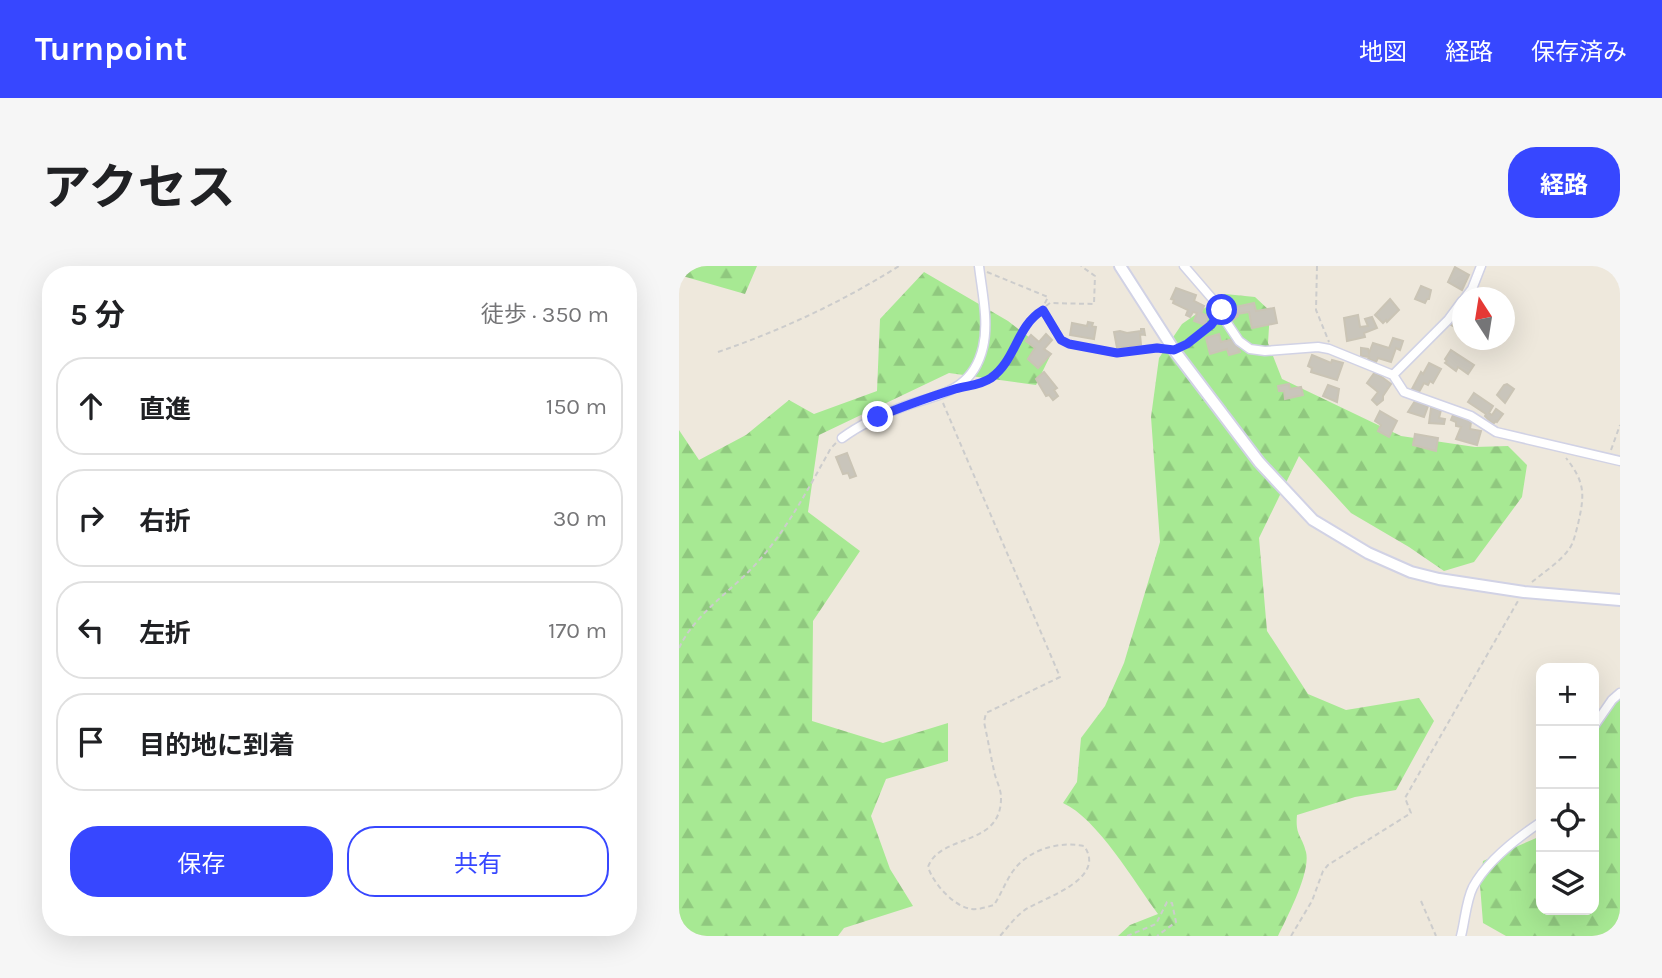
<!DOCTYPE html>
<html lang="ja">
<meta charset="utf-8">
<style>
:root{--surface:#fff;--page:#f6f6f6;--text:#202124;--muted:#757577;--line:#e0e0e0;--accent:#3747ff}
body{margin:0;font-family:Karla,"Noto Sans JP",sans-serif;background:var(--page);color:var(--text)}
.controls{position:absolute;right:21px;bottom:21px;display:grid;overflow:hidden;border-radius:14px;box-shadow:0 7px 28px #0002}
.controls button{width:63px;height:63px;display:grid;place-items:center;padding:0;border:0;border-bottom:2px solid var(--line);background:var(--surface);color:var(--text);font:35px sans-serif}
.compass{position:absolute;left:773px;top:21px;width:63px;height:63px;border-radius:50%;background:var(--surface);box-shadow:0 7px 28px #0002;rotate:348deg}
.stop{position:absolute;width:21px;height:21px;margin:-16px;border:5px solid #3747ff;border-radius:50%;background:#fff}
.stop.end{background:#3747ff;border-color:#fff;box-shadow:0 2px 7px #0008}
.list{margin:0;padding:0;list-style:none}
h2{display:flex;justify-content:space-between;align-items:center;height:91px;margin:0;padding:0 28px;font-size:30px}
h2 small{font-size:23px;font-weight:400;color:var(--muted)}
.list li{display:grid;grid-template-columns:46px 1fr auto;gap:21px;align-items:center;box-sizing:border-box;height:98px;margin:0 14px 14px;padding:0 14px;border:2px solid var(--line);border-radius:28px}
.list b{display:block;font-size:26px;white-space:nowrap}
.list em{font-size:23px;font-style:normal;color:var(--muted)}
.actions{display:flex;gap:14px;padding:21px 28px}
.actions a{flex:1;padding:16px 0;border:2px solid var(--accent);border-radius:28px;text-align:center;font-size:24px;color:var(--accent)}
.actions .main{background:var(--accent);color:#fff}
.icon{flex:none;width:38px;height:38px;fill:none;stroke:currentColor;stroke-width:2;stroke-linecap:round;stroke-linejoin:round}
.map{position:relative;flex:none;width:941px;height:670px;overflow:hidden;border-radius:28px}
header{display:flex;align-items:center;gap:42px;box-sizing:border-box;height:98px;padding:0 35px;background:var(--accent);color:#fff}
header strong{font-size:33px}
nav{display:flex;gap:38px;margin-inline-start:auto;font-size:24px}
.intro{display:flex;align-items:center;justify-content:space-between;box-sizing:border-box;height:168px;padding:0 42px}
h1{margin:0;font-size:49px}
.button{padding:18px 32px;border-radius:28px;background:var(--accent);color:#fff;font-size:24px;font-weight:700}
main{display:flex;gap:42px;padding:0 42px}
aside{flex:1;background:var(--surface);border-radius:28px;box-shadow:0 7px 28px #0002}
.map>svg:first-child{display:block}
.forest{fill:url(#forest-firs)}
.building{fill:#c9c5bb;stroke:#cac4b5;stroke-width:2}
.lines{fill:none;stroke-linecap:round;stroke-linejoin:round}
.service-casing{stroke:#d1d2e5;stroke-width:8}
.minor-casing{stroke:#d1d2e5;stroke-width:11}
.tertiary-casing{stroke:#d1d2e5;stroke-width:14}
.path{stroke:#ccc;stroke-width:2;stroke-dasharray:5 3.5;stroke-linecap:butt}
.service{stroke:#fff;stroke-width:4.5}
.minor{stroke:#fff;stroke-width:8}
.tertiary{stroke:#fff;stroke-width:10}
.route{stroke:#3747ff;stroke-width:9}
</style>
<header>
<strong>Turnpoint</strong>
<nav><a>地図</a><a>経路</a><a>保存済み</a></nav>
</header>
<div class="intro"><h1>アクセス</h1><a class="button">経路</a></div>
<main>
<aside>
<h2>5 分<small>徒歩 · 350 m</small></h2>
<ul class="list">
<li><svg class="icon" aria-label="ahead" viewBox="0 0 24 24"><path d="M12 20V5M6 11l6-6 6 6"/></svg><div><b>直進</b></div><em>150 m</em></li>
<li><svg class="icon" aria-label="right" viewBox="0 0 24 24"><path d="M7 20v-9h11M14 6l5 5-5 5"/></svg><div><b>右折</b></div><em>30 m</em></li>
<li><svg class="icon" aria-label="left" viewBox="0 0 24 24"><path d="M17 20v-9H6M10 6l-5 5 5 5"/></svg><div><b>左折</b></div><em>170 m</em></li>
<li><svg class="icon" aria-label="arrive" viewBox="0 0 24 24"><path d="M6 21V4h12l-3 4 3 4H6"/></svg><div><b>目的地に到着</b></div></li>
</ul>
<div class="actions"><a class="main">保存</a><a>共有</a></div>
</aside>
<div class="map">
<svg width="941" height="670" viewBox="0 0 941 670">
<defs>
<pattern id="forest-firs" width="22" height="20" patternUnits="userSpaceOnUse" patternTransform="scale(1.75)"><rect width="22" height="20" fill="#a7e993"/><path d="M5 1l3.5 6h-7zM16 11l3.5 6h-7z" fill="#90c87f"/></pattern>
</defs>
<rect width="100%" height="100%" fill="#eee8dc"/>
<path class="forest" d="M0,0H78L66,28L0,9Z
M245,6L329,55L372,88L357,119L270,107L140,169L129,246L181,285L134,355L133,455L204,477L269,457V495L207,513L192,550L211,603L234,640L165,662L159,670H0V164L20,194L67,169L110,134L135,148L198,125L201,53Z
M546,28L576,31L591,45L589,77L603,113L722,170L796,181L829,180L848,199L843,231L795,296L765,305L730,281L672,247L620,190L580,272L588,365L629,428L667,444L740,432L755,455L717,524L676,531L618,549C616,570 623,569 627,586C632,606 608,651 599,670H439L451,659L479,648C456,617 418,552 384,537L398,516L402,472L426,440L445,397L481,276L472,151L480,92L503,58Z
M941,425V670H827L804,657L801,619L804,595L862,570V644H915V453Z"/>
<path class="building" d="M776,1L790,9L783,24L769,16Z
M742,20L752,24L750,33H748L746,37L736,33Z
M497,22L517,29L515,35L525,40L522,47L529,50L526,59L515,55L518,47L514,46L511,51L507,49L509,44L494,37L495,34L492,33Z
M711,33L720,44L708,56L707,54L704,57L696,49Z
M575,37L577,45L595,42L598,57L573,62L570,46L558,48L559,50L554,54L550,49L557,41Z
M783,41V61L780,59L778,62L772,59L777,46L781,47Z
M679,49L681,61L689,60L686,53L693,51L698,62L685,67L686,71L668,75L665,52Z
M409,56L414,57L413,60L417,61L415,73L391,69L393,57L408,60Z
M462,63H465L466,69L461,68L462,79L438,82L435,66L441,65L448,67L462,65Z
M367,68L373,74L365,83L372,88L359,102L349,93L356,82L347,75L352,69L360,76Z
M540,68L542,76L555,73L561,86L550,89L548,83L531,88L527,72Z
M714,72L724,75L721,84L717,82L712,96L699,92L697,96L689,93L690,91L682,90V82L689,83L690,87L694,77L710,82Z
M772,84L795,99L789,108L779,101L777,105L766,97L768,95L766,93Z
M633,89L652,97L653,94L664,97L658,114L632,106L633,102L629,100Z
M750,97L762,103L754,117L751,115L749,119L745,117L740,126H738L733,123L742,106L744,108Z
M365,106L378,122L375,124L379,130L374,134L370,129L367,130L357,113Z
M696,106L712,118L704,130V134L698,139L693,134L699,126L688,117Z
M610,118L611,123L622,121L624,129L606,133L605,125H600L599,120Z
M828,118L835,123L826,137L818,129L825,119Z
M649,119L660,123L658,136L644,130Z
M795,127L814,140L810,147L813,149L817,143L824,148L818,156L817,155L814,158L806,150L807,148L789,136Z
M736,135L749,140L745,151L729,146Z
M752,142L762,144L760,152L766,153L765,158L750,157Z
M701,145L718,155L710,171L699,165L702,159L696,155Z
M774,149L790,154L792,156L791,163L802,165L798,179L777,173L782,161L777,160V156L772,154Z
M736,168L759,172L757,185L734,179Z
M168,187L177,210L171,212L169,207L164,208L157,191Z"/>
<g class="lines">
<defs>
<path id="service" d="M364,44L382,74L390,78L438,87L478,81L495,84L508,78L532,59L543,45"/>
<path id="minor" d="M505,0L543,44L546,54L560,75L571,83L586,85L639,81L650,83L714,109L725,126L792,150L817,166L941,195
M786,32L793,23L802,0
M714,109L769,54L783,35
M163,172C182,158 204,148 226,140C261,128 294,125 304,81C310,55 303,26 300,0
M915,460L933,434L941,427
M782,670C786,655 787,635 794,621C808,595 838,572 862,556"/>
<path id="tertiary" d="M441,0L495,84L580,196L634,254L689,287L732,306L760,313L845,326L941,334"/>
</defs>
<use href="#service" class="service-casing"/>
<use href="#minor" class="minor-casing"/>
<use href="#tertiary" class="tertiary-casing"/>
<path class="path" d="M638,0L637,44L650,76
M308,6L369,31L365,39
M367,40L371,37L415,38L416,10L402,0
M39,86C103,64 163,36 220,0
M291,121C326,114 336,79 351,52L357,47
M264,137L381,411L307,447L305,456C309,474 312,492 316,509C318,516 322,524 322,531C323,582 261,567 249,601C254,617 274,640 292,643C299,644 308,641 315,639C322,628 327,615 334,605C350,583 380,575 405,580C428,612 368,631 349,642C338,648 330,660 321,670
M932,184L941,159
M853,316C865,306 881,296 890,283C895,277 897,265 899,258C906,228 906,216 887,192
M0,382C16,348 51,326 76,299C108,264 129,223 152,182L158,176
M742,635L757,670
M448,670L477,658L488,636L493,637L497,656L478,670
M612,670L633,635L644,605L649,599L732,547L726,532L839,335"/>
<use href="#service" class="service"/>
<use href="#minor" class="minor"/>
<use href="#tertiary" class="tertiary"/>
</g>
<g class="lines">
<path class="route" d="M199,151C224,140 251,131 276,123C289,119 300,120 312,112C338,93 337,60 364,44L382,74L390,78L438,87L478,82L495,84L508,78L532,59L543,44"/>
</g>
</svg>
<div class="controls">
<button>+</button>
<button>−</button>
<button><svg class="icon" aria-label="locate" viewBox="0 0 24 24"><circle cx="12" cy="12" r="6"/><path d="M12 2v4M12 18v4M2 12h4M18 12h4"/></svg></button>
<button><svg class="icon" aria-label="layers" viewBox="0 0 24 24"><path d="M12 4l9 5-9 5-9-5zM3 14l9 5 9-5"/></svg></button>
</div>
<svg class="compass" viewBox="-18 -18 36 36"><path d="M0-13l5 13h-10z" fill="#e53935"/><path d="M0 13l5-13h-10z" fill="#757577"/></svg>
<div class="stop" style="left:543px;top:44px"></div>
<div class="stop end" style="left:199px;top:151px"></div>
</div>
</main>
